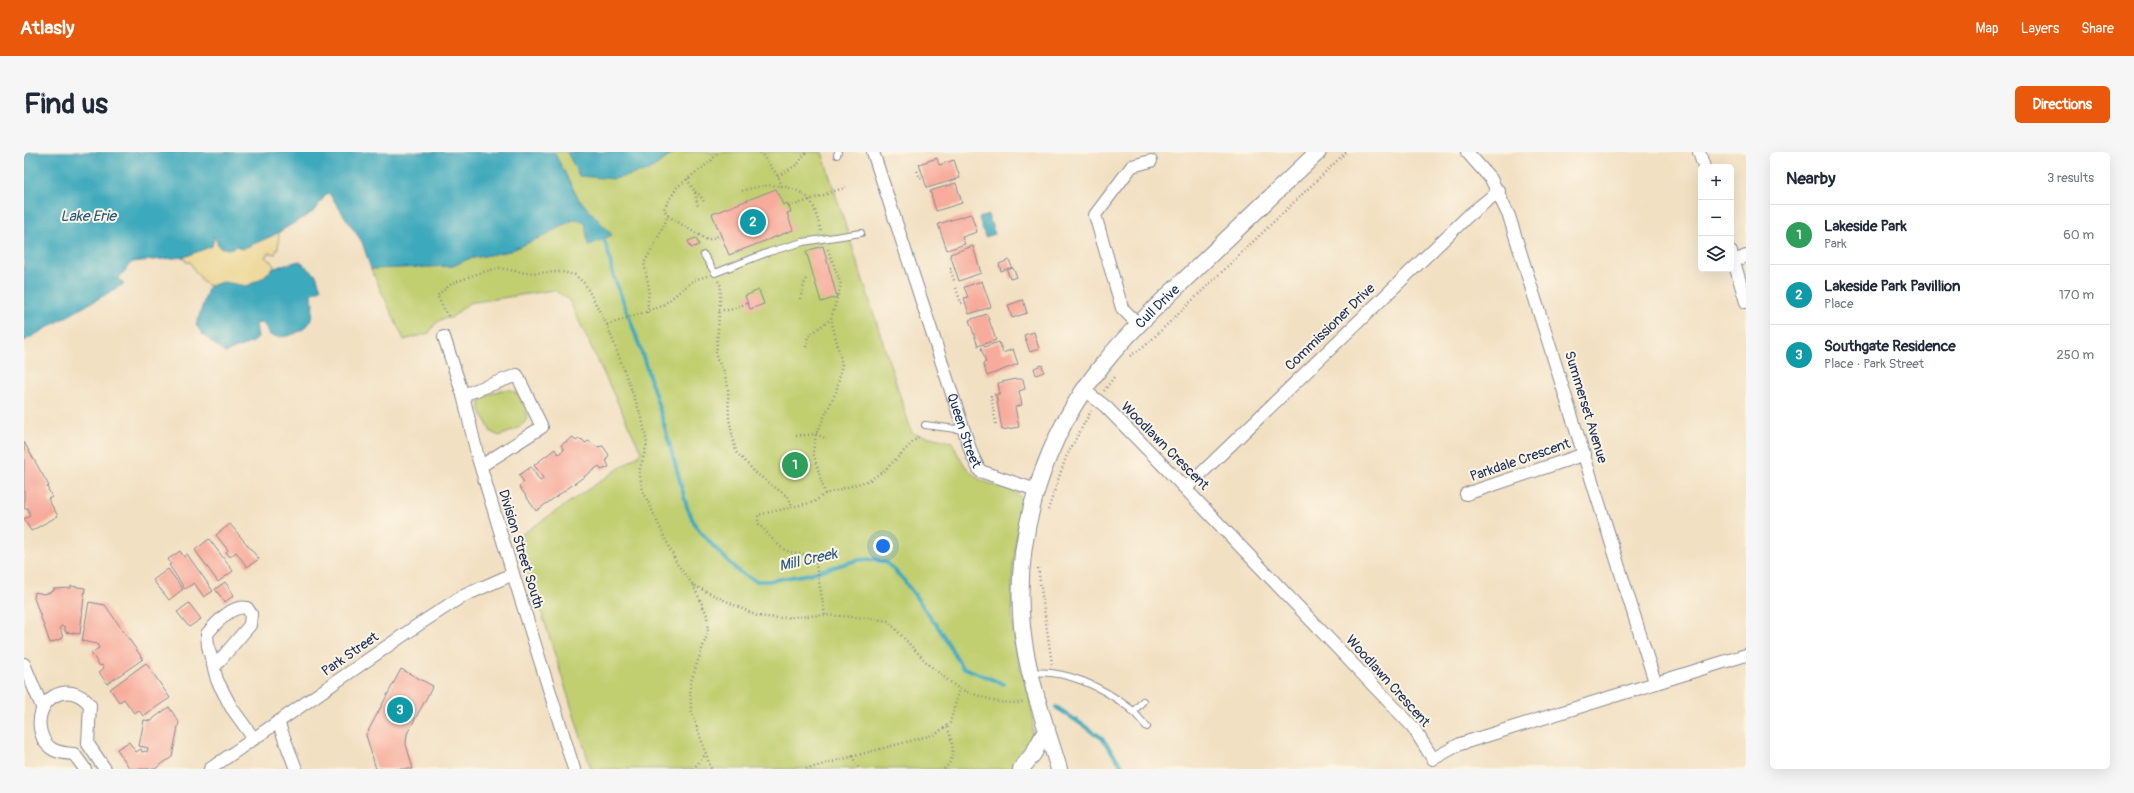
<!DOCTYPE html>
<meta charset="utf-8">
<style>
:root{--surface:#fff;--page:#f6f6f7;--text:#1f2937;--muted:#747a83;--line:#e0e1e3;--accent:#ea580c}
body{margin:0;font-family:Pangolin,sans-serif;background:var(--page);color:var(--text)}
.controls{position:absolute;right:12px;top:12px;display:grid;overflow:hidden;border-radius:6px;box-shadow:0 4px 16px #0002}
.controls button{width:36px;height:36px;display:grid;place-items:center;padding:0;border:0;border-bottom:1px solid var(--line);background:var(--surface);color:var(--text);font:20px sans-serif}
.you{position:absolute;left:859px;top:394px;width:14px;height:14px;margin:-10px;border:3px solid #fff;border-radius:50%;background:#1a73e8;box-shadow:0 0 0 6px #1a73e833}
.badge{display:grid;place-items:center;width:26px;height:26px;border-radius:50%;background:var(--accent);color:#fff;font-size:13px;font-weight:700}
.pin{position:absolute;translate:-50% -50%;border:2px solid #fff;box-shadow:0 1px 4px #0006}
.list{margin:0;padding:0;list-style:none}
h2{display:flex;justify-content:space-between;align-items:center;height:52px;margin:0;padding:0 16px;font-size:17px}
h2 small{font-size:13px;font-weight:400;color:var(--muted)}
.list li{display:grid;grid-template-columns:26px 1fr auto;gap:12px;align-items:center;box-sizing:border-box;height:60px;padding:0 16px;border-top:1px solid var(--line)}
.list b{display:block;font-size:15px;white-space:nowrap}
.list p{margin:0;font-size:13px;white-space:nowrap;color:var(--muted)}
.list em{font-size:13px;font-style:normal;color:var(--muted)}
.icon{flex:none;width:22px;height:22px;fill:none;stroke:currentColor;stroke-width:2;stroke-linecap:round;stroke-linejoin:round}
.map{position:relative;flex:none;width:1722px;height:617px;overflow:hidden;border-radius:6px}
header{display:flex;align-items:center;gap:24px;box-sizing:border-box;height:56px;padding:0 20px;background:var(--accent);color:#fff}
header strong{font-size:19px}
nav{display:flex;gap:22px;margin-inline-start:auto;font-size:14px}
.intro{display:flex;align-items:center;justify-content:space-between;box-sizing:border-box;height:96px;padding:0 24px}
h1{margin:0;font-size:28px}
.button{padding:10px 18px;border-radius:6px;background:var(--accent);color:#fff;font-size:14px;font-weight:700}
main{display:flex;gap:24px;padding:0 24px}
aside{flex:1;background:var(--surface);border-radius:6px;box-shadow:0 4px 16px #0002}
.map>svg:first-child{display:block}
.green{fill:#c1cf71;stroke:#6e7f68}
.sand{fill:#eeda9e;stroke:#84847e}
.water{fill:#3ca9bc;stroke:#2c6c8d}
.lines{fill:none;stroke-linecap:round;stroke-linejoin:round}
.stream{stroke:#3ca9bc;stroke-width:4}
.building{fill:#f7ab9b}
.service-casing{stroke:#868890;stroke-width:8}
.minor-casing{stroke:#868890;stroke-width:14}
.tertiary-casing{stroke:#868890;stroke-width:18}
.path{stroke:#868890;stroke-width:2.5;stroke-dasharray:1 3;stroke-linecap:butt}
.service{stroke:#fff;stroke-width:6}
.minor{stroke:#fff;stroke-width:12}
.tertiary{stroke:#fff;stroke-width:16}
.labels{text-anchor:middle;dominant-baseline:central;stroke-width:4;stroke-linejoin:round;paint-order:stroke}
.street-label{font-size:14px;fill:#1b2f5e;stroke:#fcf5e5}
.water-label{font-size:15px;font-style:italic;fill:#275a7f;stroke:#fcf5e5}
</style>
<header>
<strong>Atlasly</strong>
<nav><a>Map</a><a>Layers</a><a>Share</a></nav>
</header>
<div class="intro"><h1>Find us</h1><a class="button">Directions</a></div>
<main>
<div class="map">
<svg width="1722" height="617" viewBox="0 0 1722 617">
<rect width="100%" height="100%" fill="#fcf5e5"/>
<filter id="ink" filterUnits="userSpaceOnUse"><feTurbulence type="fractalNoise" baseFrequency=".025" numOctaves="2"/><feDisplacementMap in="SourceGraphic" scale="8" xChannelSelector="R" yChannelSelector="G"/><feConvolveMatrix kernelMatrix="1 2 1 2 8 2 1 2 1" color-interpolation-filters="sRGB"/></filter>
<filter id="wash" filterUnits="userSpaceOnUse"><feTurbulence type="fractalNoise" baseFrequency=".012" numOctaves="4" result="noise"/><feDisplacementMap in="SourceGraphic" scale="16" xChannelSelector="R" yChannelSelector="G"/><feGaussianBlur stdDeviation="0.9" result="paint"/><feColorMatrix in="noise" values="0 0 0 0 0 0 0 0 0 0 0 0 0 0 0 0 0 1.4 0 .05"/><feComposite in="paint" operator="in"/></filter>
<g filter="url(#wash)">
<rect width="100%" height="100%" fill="#f2e0c2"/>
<path class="green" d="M530,0H543L556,24L624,19L651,0H798L888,281L928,290C935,306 943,321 959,329C973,336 993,334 999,350C989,398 984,448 992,496C996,519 1009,547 1009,570C1010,589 998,606 985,617H567L507,427L491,387L615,303L617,300L545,148L530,138L445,151L427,166L418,167L411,172L405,181L380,188L347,117L429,114L444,107L486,99L517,85L551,67L587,82L554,46Z
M477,238C480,238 484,237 487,238C496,241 505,259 502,268C498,276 483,281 475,284L467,280L456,258V249L462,244Z"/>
<path class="sand" d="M255,80L254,95L251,102L245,101L241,104L244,108L248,109L250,116L235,128L223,134L182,133L171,119L166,110H162L160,105L188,94L190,83L214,94L248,84Z"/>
<path class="water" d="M0,0H530L554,46L588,83L564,94L561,70L551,67L517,85L486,99L444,107L429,114L347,117L338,90L304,40L289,60L248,84L218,97L215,96L214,94L204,97L195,95L190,84L188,94L160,105L108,110L95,126L100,132L0,189Z
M543,0H651L624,19L590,27L555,24Z
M964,63L971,82L961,85L955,66Z
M275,109L292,123L297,137L288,142C289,151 290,166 284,173C275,182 258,188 246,183L239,171L232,172L234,185L231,189L201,201L179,183L172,173L185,134L200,130L223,134L235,128L250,116Z"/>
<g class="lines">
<path class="stream" d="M579,87C586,98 586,116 591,128C621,202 642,278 663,355L671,373L690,395L715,420L732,429H745L785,422L834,408L850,407L863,411L879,427L918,481L938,515L980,532
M1032,555L1078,586L1100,617"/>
</g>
<g id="blocks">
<path class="building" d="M913,6L915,13L930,8L936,26L903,36L895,12Z
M932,31L938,51L912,59L906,39Z
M752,37L759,53L763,51L767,60L763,61L769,78L705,103L688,62Z
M947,62L953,80L938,85L941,92L923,98L914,72Z
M672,86L675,93L667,96L664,89Z
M799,94L813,145L797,150L782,99Z
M949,94L957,121L935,129L926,102Z
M985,108L988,115L977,119L975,112Z
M989,116L993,125L986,127L983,118Z
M958,129L967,155L945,162L940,146L944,145L940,135Z
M735,138L740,152L726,157L721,144Z
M999,148L1003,161L988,166L984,153Z
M963,162L972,188L954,194L945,168Z
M1010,180L1015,197L1006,200L1000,183Z
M975,190L979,201L989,197L994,212L963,224L959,211L962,210L957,196Z
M1018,213L1020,220L1012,223L1010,216Z
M992,227H999L1001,237L995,239L998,253L991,255L995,275L978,278L972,243L976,241L974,231Z
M549,285L552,289L555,287L559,288L561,291L565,289L573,295L579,294L585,303L582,308L585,315L577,318L575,314L512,359L495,334L500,330L495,323L507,315L516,329L519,327L518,324L510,313L531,297L534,302L540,298L537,293Z
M0,290L25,334L23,335L28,345L24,347L34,364L7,379L0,367L6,364L4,356L0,357Z
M206,372L235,407L223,415L212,400L206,405L202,400L204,398L192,383Z
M185,387L209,419L194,430L171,398Z
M156,399L160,405L163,402L189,439L180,445L170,431L161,437L145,413L147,412L144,407Z
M144,417L159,437L145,448L129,428Z
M201,430L210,443L201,450L191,437Z
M47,434L61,436L56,482L41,480V475L38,474L36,475L39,486L26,491L10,446L11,440L20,442L30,439L29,437L47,436Z
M65,450L81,453L119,507L83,532L75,520L80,516L78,513L76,514L67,501L75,496L73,492L58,489Z
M165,451L177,467L165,475L153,460Z
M122,511L146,546L119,564L115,558L110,561L100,547L95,550L86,537Z
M377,517L409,534L383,582L382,592L389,617H352L342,583Z
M145,555L155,570L148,605L131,617H106L93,597L105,590L112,600L117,597L118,600L121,599L123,600L124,596L115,594L120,568L128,569L130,566Z"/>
</g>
</g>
<g filter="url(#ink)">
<use href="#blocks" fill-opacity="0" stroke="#868890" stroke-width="1"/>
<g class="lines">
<defs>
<path id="service" d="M813,3L814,0
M680,103L691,121L745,100L779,90L837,81
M901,273L940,278
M1008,521C1041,517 1078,535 1104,555C1111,560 1117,569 1123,575
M1109,560L1119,549"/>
<g id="minor">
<path id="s1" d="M849,0L948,303L956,319L1012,338"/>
<path d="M1443,0L1467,27L1485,64L1631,530"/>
<path d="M1675,0L1680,15"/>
<path d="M1707,100L1722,150"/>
<path d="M1710,109L1722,104"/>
<path d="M1114,172L1098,156L1071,63L1108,14L1127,9"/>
<path d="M420,185L439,243L454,306L489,422L550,617"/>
<path d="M1061,239L1081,254L1133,307L1389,575L1409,607L1436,592L1722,503"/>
<path d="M439,243L493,223L518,275L457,314"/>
<path d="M1162,336L1445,63L1475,39"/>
<path d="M1442,342L1561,302"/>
<path d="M0,512L18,555"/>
<path d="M191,514L226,473L227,462L223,456C208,452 191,472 183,482L184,494L193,528L207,555L230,587"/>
<path d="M254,570L272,617"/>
<path d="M61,617L50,602C33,601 22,598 17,581C8,548 44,525 66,553L64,592L81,617"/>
<path d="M186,617L394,473L437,445L489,422"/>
</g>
<g id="tertiary">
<path d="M997,617L1009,602L1023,577"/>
<path id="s2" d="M1035,617C1021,571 1003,524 998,475C989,382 1021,283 1080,211C1109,175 1144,144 1177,112C1216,74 1255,37 1294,0"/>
</g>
</defs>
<use href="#service" class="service-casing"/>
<use href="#minor" class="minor-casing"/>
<use href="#tertiary" class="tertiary-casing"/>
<path class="path" d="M736,0L754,24L758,34
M893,19L896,26L900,25
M754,24L774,12L782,0
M663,27L671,40L674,55
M718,39C740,32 766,29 785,47C791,54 794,70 797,79
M671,40L676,43L680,50
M765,55L822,35
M644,64L683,88L697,83
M931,116L926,117L931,131
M694,129L697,134L692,206L700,219L704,235L705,267L712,300L733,322L764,345L769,355
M932,136L937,151L941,150
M776,147L782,126
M695,158H706L723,151
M623,161L625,136L620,111L630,94L644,64L640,57L653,35L687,9L694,0
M424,164L413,144L427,132L455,121L476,116L501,121L538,120L551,123L561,132L583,173L618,266L623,292L615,320L619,339L653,412L669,433L733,464L754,466L801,463L844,466L864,469L905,513L935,537L973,550L992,551L1000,550
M583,173L638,154L670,128L683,124
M782,195L784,184L807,167
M1106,204L1121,194L1322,0
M1080,239L1090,225
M972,272L967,244L976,240
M772,284L792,282L803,287
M801,342L789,300L792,282L812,240L818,212L807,167L817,133L803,95
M1024,358L1042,305L1067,259
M1014,416L1028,512
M669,433L683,463L684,480L666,532L667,557L687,617
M801,463L790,402C757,404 755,393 734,371V363L790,350L801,342L846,328L861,318L894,285
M828,604L835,617
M669,617L682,602
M782,617L912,582L926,571L935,537
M920,617C934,605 928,589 923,574"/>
<use href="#service" class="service"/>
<use href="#minor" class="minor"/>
<use href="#tertiary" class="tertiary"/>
</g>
</g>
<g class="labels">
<g class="street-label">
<text stroke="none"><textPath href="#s2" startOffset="508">Cull Drive</textPath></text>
<text transform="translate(1306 175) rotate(-44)">Commissioner Drive</text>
<text transform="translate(1562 255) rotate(73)">Summerset Avenue</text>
<text stroke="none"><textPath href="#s1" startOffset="293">Queen Street</textPath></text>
<text transform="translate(1141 294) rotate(45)">Woodlawn Crescent</text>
<text transform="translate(1496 308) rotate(-19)">Parkdale Crescent</text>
<text transform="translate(497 397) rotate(73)">Division Street South</text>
<text transform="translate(326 502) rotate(-35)">Park Street</text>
<text transform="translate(1364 529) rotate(48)">Woodlawn Crescent</text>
</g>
<g class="water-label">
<text x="64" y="64">Lake Erie</text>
<text transform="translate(784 408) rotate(-13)">Mill Creek</text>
</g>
</g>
</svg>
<div class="controls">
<button>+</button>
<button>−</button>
<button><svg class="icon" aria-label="layers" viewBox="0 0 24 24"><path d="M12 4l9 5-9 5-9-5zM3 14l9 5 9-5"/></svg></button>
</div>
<div class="you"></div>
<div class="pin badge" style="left:771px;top:313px;background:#2e9e5b">1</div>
<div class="pin badge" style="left:729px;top:70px;background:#0f9aa8">2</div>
<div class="pin badge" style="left:376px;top:558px;background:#0f9aa8">3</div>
</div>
<aside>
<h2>Nearby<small>3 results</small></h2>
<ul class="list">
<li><span class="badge" style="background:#2e9e5b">1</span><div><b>Lakeside Park</b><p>Park</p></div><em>60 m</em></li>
<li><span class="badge" style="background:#0f9aa8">2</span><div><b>Lakeside Park Pavillion</b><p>Place</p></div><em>170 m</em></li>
<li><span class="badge" style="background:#0f9aa8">3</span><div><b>Southgate Residence</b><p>Place · Park Street</p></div><em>250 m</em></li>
</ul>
</aside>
</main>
